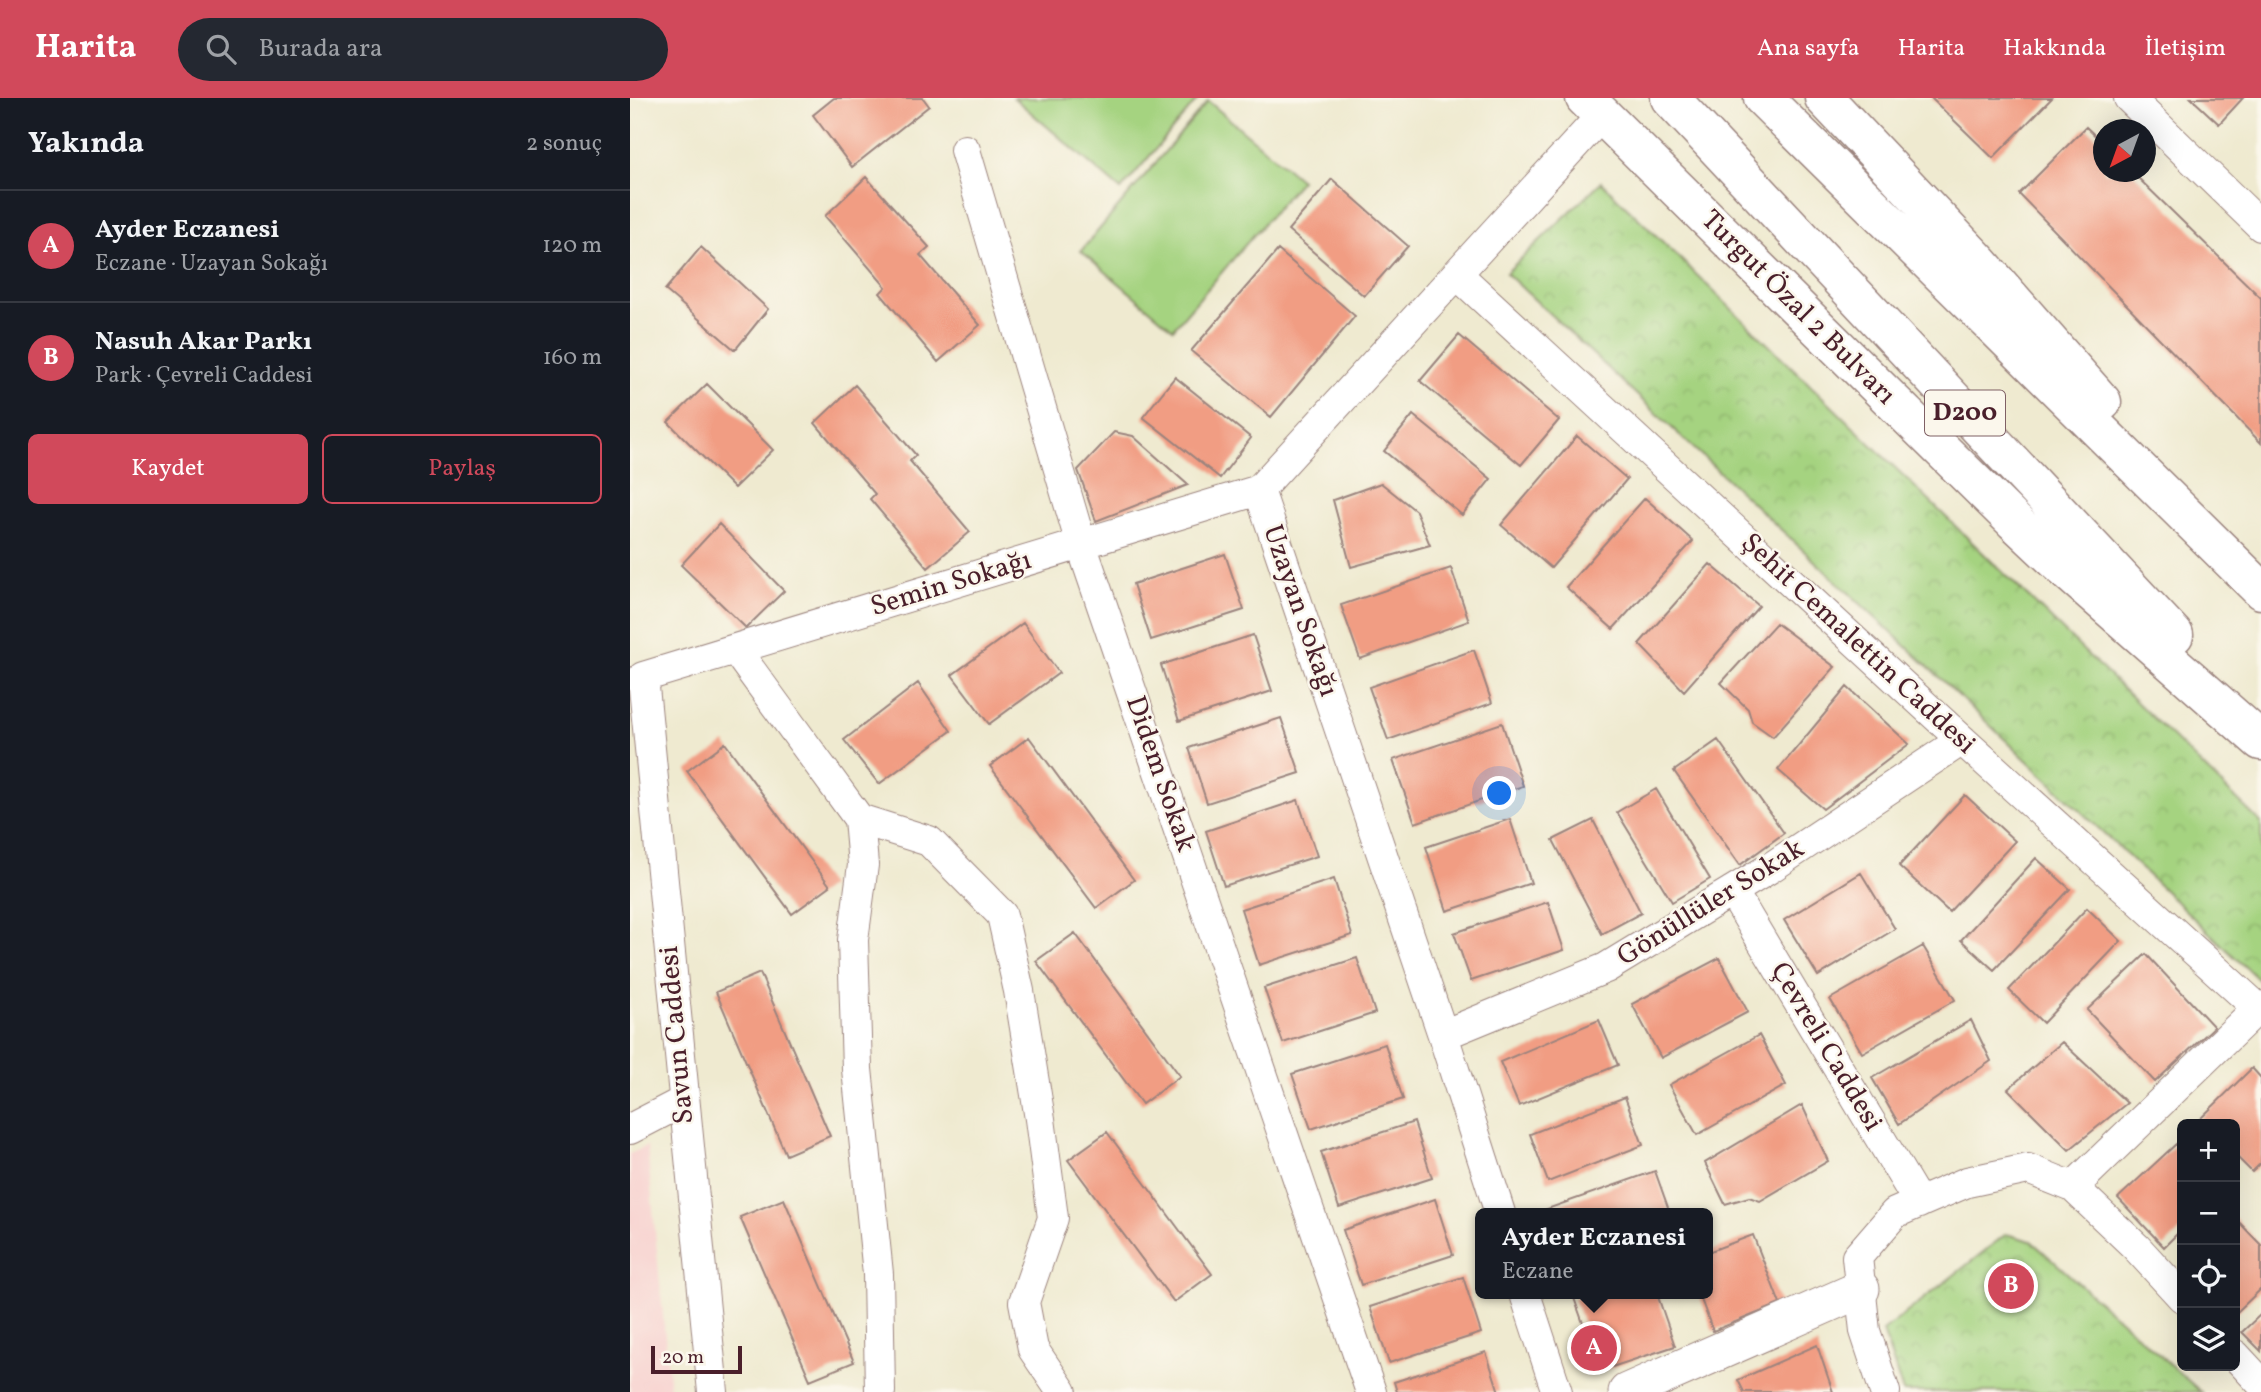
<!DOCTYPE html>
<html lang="tr">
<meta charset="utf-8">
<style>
:root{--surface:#171b24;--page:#242831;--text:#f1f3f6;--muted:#9ea1a6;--line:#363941;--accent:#d1495b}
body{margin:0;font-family:Vollkorn,serif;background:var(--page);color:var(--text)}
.controls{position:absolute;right:21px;bottom:21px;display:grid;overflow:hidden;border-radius:10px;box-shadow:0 7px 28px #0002}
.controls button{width:63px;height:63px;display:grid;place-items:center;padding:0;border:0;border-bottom:2px solid var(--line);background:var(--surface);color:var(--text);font:35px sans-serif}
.compass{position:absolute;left:1463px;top:21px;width:63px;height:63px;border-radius:50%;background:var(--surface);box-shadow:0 7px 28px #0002;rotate:221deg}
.scale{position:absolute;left:21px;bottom:18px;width:91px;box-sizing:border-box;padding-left:7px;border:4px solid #4a1f2b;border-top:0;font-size:19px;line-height:24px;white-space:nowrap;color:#4a1f2b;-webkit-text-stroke:5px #fbf7ec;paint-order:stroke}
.you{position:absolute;left:870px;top:696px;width:24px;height:24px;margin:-18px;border:5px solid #fff;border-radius:50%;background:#1a73e8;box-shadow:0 0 0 10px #1a73e833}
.badge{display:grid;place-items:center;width:46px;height:46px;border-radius:50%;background:var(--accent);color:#fff;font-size:23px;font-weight:700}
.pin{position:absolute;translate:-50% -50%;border:4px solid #fff;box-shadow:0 2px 7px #0006}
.popup{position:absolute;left:845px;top:1110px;width:238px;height:91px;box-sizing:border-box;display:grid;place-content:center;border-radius:10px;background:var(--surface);filter:drop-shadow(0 2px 5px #0005);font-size:23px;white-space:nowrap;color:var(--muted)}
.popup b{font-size:26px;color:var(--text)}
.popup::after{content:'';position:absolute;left:50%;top:100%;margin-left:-14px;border:14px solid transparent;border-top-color:var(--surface)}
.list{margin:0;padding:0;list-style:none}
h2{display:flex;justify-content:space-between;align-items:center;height:91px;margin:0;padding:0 28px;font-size:30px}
h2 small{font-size:23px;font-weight:400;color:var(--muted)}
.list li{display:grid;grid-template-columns:46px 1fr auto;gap:21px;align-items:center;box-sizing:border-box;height:112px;padding:0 28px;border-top:2px solid var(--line)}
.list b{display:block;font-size:26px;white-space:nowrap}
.list p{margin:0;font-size:23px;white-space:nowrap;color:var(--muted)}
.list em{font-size:23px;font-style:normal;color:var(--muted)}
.actions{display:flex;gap:14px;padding:21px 28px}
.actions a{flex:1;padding:16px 0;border:2px solid var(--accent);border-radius:10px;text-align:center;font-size:24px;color:var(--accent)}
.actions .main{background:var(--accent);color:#fff}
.icon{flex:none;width:38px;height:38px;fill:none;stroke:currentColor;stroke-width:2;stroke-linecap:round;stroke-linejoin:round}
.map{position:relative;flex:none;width:1631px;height:1294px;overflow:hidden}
header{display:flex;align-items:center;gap:42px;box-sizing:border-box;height:98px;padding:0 35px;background:var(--accent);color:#fff}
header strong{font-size:33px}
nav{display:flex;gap:38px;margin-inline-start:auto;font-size:24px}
.search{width:490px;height:63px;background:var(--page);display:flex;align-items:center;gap:18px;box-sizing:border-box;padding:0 24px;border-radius:38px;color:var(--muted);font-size:26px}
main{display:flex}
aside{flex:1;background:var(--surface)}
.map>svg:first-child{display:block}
.built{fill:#f7d0ce}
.park{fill:url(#park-crowns);stroke:#787956;stroke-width:2}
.garden{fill:#a5d380;stroke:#787956;stroke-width:2}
.building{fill:#f19d83}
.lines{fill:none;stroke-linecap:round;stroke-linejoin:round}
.minor-casing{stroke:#9c847e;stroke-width:32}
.tertiary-casing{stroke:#9c847e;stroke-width:39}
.trunk-casing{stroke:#9c847e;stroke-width:41}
.minor{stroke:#fff;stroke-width:30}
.tertiary{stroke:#fff;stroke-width:37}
.trunk{stroke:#fff;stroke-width:38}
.labels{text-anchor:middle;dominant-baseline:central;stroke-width:5;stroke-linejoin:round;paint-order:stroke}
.shield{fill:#fbf7ec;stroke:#7f6065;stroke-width:2}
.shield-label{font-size:26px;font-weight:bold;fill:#4a1f2b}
.street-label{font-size:28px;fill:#4a1f2b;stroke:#fbf7ec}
</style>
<header>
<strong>Harita</strong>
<div class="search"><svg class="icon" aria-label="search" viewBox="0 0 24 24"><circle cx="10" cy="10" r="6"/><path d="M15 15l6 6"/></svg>Burada ara</div>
<nav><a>Ana sayfa</a><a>Harita</a><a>Hakkında</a><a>İletişim</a></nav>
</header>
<main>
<aside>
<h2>Yakında<small>2 sonuç</small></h2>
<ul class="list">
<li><span class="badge">A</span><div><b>Ayder Eczanesi</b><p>Eczane · Uzayan Sokağı</p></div><em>120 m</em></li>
<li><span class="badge">B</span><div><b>Nasuh Akar Parkı</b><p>Park · Çevreli Caddesi</p></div><em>160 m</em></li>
</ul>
<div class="actions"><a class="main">Kaydet</a><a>Paylaş</a></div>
</aside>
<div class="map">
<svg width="1631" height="1294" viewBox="0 0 1631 1294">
<defs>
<pattern id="park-crowns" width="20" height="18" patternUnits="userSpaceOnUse" patternTransform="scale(1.75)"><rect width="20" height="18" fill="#a5d380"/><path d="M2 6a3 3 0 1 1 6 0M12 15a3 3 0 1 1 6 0" fill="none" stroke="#90b56f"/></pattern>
</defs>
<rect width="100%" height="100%" fill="#fbf7ec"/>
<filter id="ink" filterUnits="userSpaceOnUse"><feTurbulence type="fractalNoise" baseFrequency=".0143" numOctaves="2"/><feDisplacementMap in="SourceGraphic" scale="14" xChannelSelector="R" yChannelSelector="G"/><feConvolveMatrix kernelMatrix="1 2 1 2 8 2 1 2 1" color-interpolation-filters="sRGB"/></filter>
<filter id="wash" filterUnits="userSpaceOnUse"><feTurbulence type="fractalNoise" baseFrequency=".00686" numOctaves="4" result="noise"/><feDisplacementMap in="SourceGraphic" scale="28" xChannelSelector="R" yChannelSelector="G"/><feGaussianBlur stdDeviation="1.57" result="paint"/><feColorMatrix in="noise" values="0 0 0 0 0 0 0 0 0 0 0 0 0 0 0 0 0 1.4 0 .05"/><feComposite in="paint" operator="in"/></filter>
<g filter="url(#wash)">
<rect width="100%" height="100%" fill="#efead0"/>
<path class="built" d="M17,1048L40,1291L41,1294H0V1056Z"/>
<path class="park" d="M971,84L1631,725V884L1309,579L876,175Z
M1376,1136L1401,1143L1571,1294H1273L1253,1233Z"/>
<path class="garden" d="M384,0H569L491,92Z
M578,3L671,82L543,231L451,153Z"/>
<g id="blocks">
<path class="building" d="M204,0H293L299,8L222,69L183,17Z
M1301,0H1422L1363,60Z
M1561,0H1613L1589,26Z
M1456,29L1474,46V74H1502L1631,200V345L1389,96Z
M236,79L299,149L290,157L350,227L308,264L250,195L256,189L195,118Z
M702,81L778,148L734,198L658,132Z
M71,149L138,211L105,252L35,192Z
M648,152L725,218L641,319L561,253Z
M829,237L929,322L891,367L790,283Z
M545,279L621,340L590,380L513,319Z
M77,286L143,352L104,390L38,324Z
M225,287L286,357L280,363L340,434L298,470L240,401L245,396L185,325Z
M783,317L861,381L832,417L754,353Z
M484,334L503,338L558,387L466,423L448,372Z
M947,338L997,381L921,470L871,427Z
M751,385L786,413L800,447L721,469L703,402Z
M1015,400L1063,443L983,531L936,489Z
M89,426L154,493L116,530L51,467Z
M595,456L614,512L521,542L503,486Z
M1080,466L1129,508L1054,593L1009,546Z
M821,470L839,523L730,561L711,507Z
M393,525L429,575L359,626L322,577Z
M1146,525L1205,569L1143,639L1122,624L1118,611L1091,585Z
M623,537L642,593L549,623L531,567Z
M844,552L862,605L758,642L739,589Z
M288,585L321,633L249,686L214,642Z
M1217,589L1279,646L1193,711L1148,672Z
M651,620L670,675L577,705L559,650Z
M872,625L893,688L785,725L763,662Z
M399,639L504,782L466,810L360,668Z
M1088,642L1154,735L1110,767L1044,673Z
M95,645L200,788L162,816L57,673Z
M1026,691L1080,781L1042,804L987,714Z
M1335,697L1385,743L1319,814L1269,768Z
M668,702L687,758L594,788L576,733Z
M880,721L901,785L817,813L796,749Z
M963,722L1011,815L972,836L923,742Z
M1406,760L1440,791L1364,872L1331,842Z
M1231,775L1265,831L1188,878L1154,822Z
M704,781L722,837L629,867L611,811Z
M918,804L934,852L841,883L824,835Z
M1457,810L1491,843L1413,925L1379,892Z
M445,835L550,978L512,1006L406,863Z
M1293,848L1325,902L1232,955L1200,901Z
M1516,856L1584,929L1525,984L1457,912Z
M727,860L745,915L653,945L634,890Z
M1089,860L1118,914L1031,960L1002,906Z
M130,875L200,1038L156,1057L86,894Z
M969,922L988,967L889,1008L870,964Z
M1341,922L1361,963L1269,1026L1242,980Z
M1129,937L1156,987L1067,1037L1039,987Z
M1432,944L1497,1005L1439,1052L1378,991Z
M755,946L773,1001L681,1031L662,976Z
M1622,970L1631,980V1065L1622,1074L1605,1057V1026H1575L1570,1021Z
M995,999L1013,1047L918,1084L900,1036Z
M1172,1007L1198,1063L1130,1103L1119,1099L1095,1106L1075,1065Z
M784,1024L802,1080L709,1110L691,1054Z
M477,1034L582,1176L544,1204L438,1062Z
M1546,1046L1552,1053V1131L1534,1149L1488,1100Z
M1025,1073L1040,1115H915L914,1112Z
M154,1101L224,1264L180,1282L110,1119Z
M805,1101L823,1157L731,1187L713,1132Z
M1605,1120L1631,1147V1191L1605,1216Z
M1123,1137L1150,1206L1083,1233L1069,1196H1078V1154Z
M833,1179L851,1235L759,1265L740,1209Z
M958,1196H1027L1045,1248L970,1273L944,1200Z
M1631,1216V1253L1612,1234Z
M1187,1247L1203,1294H1114L1108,1282Z
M856,1254L869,1294H767L764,1284Z"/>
</g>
</g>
<g filter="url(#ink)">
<use href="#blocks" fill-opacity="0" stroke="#9c847e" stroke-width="2"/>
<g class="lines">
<defs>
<path id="minor" d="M1499,0L1631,128
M335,52L451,446L741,1294
M828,177L1332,642L1631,913
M629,392L813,937L870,1115
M629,392L972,17
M105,551L229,721L233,767L223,842L227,971L248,1176L250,1294
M229,721L299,743L372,817L389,893L410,1021L423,1120L394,1204L403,1251L432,1294
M1102,793L1289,1105
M813,937L976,870L1140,770L1332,642
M0,1031L54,1003
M1443,1089L1628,910
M895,1196L927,1294
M1605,1257L1631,1285
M83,1294L13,579L629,392
M1255,1294L1235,1233L1227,1159L1265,1115L1337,1084L1398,1071L1443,1089L1506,1149L1552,1199"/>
<path id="tertiary" d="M997,1294L1231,1191"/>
<path id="trunk" d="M955,0L1384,423L1434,470L1631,643
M1040,0L1544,537
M1133,0L1631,492
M1194,0L1349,164L1472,304"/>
</defs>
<use href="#minor" class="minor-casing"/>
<use href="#tertiary" class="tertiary-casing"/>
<use href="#trunk" class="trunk-casing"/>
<use href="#minor" class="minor"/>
<use href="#tertiary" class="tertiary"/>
<use href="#trunk" class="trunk"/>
</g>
</g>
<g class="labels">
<rect class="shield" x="1295" y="292.5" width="80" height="45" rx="5"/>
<g class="shield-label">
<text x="1335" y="315">D200</text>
</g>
<g class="street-label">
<text transform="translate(1168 210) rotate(45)">Turgut Özal 2 Bulvarı</text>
<text transform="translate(321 486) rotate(-17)">Semin Sokağı</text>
<text transform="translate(670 513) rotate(71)">Uzayan Sokağı</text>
<text transform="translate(1228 546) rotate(43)">Şehit Cemalettin Caddesi</text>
<text transform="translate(530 676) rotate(71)">Didem Sokak</text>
<text transform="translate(1081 805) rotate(-32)">Gönüllüler Sokak</text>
<text transform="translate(47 937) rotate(-95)">Savun Caddesi</text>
<text transform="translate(1196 949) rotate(59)">Çevreli Caddesi</text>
</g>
</g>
</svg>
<div class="controls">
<button>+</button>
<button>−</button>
<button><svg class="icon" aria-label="locate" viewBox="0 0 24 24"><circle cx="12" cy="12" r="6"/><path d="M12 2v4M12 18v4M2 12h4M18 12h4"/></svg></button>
<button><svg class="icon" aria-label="layers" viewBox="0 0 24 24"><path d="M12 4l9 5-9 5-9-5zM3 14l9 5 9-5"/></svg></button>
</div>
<svg class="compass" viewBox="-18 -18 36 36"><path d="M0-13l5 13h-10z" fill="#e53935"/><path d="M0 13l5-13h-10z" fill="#9ea1a6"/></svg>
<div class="scale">20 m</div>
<div class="you"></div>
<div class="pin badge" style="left:964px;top:1250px">A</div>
<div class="popup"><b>Ayder Eczanesi</b>Eczane</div>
<div class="pin badge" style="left:1381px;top:1188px">B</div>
</div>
</main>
